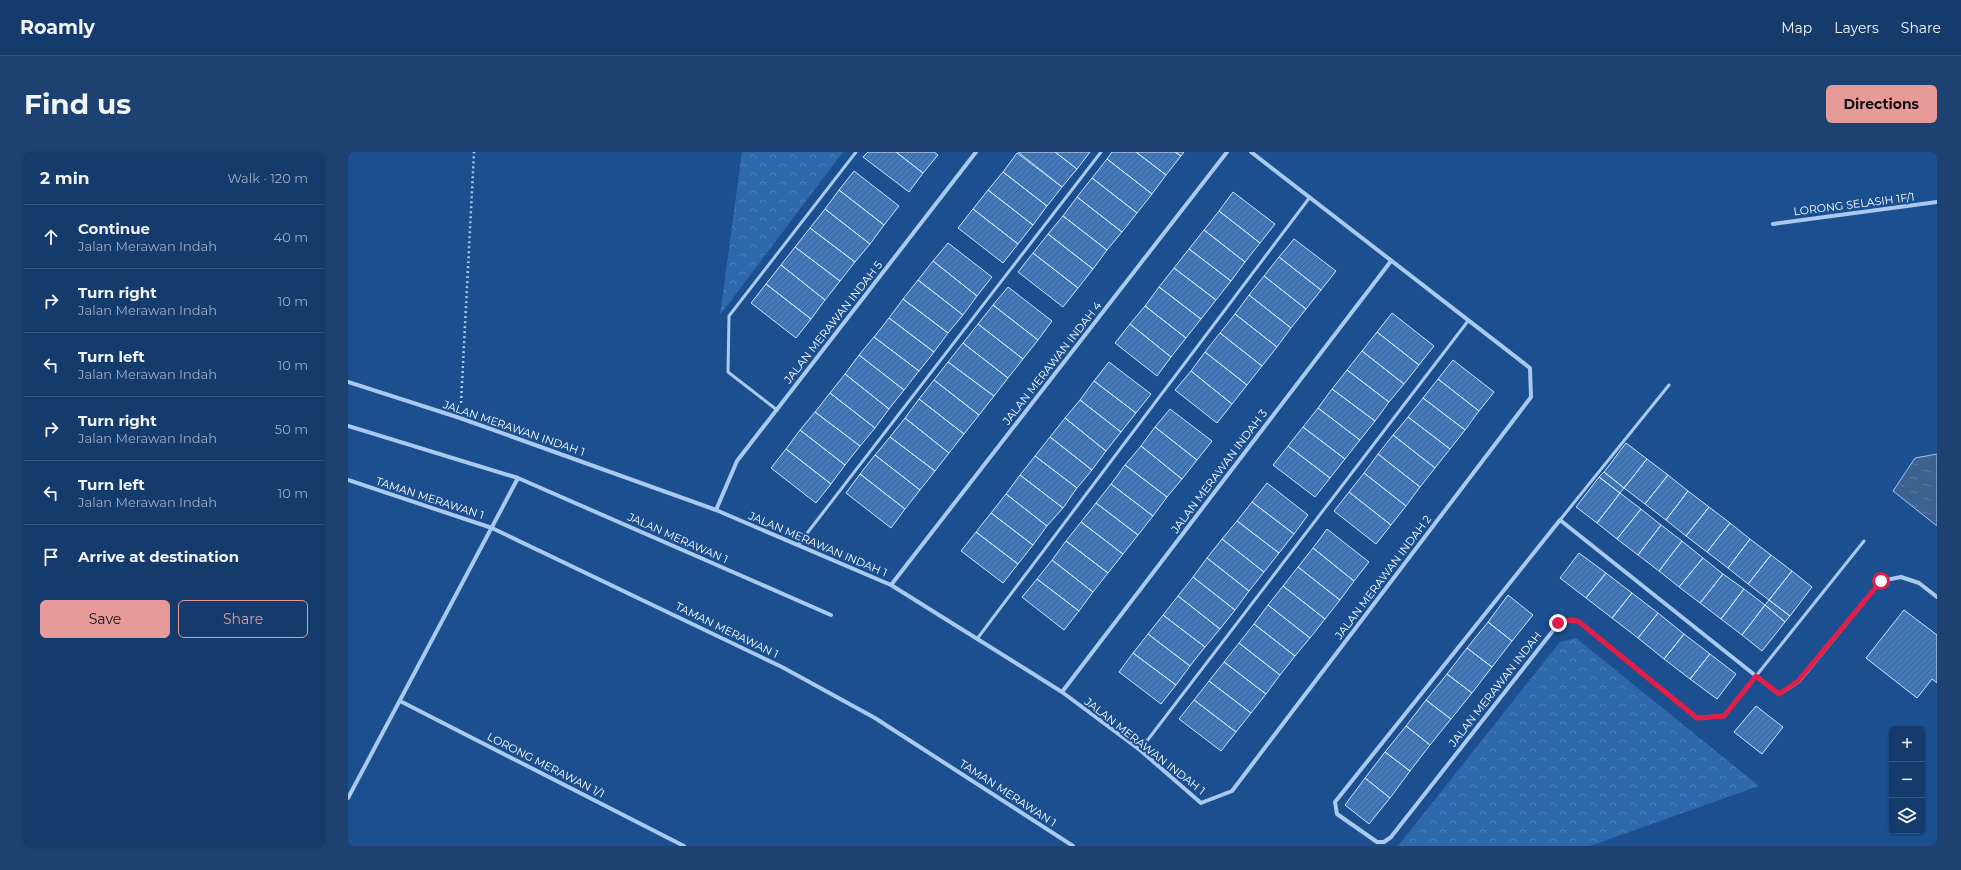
<!DOCTYPE html>
<meta charset="utf-8">
<style>
:root{--surface:#143b6b;--page:#1d4271;--text:#f1f3f6;--muted:#9dadc1;--line:#33557e;--accent:#e69b98}
body{margin:0;font-family:Montserrat,sans-serif;background:var(--page);color:var(--text)}
.controls{position:absolute;right:12px;bottom:12px;display:grid;overflow:hidden;border-radius:6px;box-shadow:0 1px 3px #0004}
.controls button{width:36px;height:36px;display:grid;place-items:center;padding:0;border:0;border-bottom:1px solid var(--line);background:var(--surface);color:var(--text);font:20px sans-serif}
.stop{position:absolute;width:12px;height:12px;margin:-9px;border:3px solid #e11d48;border-radius:50%;background:#fff}
.stop.end{background:#e11d48;border-color:#fff;box-shadow:0 1px 4px #0008}
.list{margin:0;padding:0;list-style:none}
h2{display:flex;justify-content:space-between;align-items:center;height:52px;margin:0;padding:0 16px;font-size:17px}
h2 small{font-size:13px;font-weight:400;color:var(--muted)}
.list li{display:grid;grid-template-columns:26px 1fr auto;gap:12px;align-items:center;box-sizing:border-box;height:64px;padding:0 16px;border-top:1px solid var(--line)}
.list b{display:block;font-size:15px;white-space:nowrap}
.list p{margin:0;font-size:13px;white-space:nowrap;color:var(--muted)}
.list em{font-size:13px;font-style:normal;color:var(--muted)}
.actions{display:flex;gap:8px;padding:12px 16px}
.actions a{flex:1;padding:9px 0;border:1px solid var(--accent);border-radius:6px;text-align:center;font-size:14px;color:var(--accent)}
.actions .main{background:var(--accent);color:#111}
.icon{flex:none;width:22px;height:22px;fill:none;stroke:currentColor;stroke-width:2;stroke-linecap:round;stroke-linejoin:round}
.map{position:relative;flex:none;width:1589px;height:694px;overflow:hidden;border-radius:6px}
header{display:flex;align-items:center;gap:24px;box-sizing:border-box;height:56px;padding:0 20px;background:var(--surface);border-bottom:1px solid var(--line)}
header strong{font-size:19px}
nav{display:flex;gap:22px;margin-inline-start:auto;font-size:14px}
.intro{display:flex;align-items:center;justify-content:space-between;box-sizing:border-box;height:96px;padding:0 24px}
h1{margin:0;font-size:28px}
.button{padding:10px 18px;border-radius:6px;background:var(--accent);color:#111;font-size:14px;font-weight:700}
main{display:flex;gap:24px;padding:0 24px}
aside{flex:1;background:var(--surface);border-radius:6px;box-shadow:0 1px 3px #0004}
.map>svg:first-child{display:block}
.park{fill:url(#park-crowns)}
.water{fill:url(#water-ripples);stroke:#9cc4f0}
.building{fill:url(#building-hatch);stroke:#cfe3fa}
.lines{fill:none;stroke-linecap:round;stroke-linejoin:round}
.path{stroke:#a9c9ee;stroke-width:2.5;stroke-dasharray:2 3;stroke-linecap:butt}
.service{stroke:#a9c9ee;stroke-width:3}
.minor{stroke:#a9c9ee;stroke-width:4}
.route{stroke:#e11d48;stroke-width:5}
.labels{text-anchor:middle;dominant-baseline:central;stroke-width:4;stroke-linejoin:round;paint-order:stroke}
.street-label{font-size:11px;fill:#fff;stroke:#1b4f8f}
</style>
<header>
<strong>Roamly</strong>
<nav><a>Map</a><a>Layers</a><a>Share</a></nav>
</header>
<div class="intro"><h1>Find us</h1><a class="button">Directions</a></div>
<main>
<aside>
<h2>2 min<small>Walk · 120 m</small></h2>
<ul class="list">
<li><svg class="icon" aria-label="ahead" viewBox="0 0 24 24"><path d="M12 20V5M6 11l6-6 6 6"/></svg><div><b>Continue</b><p>Jalan Merawan Indah</p></div><em>40 m</em></li>
<li><svg class="icon" aria-label="right" viewBox="0 0 24 24"><path d="M7 20v-9h11M14 6l5 5-5 5"/></svg><div><b>Turn right</b><p>Jalan Merawan Indah</p></div><em>10 m</em></li>
<li><svg class="icon" aria-label="left" viewBox="0 0 24 24"><path d="M17 20v-9H6M10 6l-5 5 5 5"/></svg><div><b>Turn left</b><p>Jalan Merawan Indah</p></div><em>10 m</em></li>
<li><svg class="icon" aria-label="right" viewBox="0 0 24 24"><path d="M7 20v-9h11M14 6l5 5-5 5"/></svg><div><b>Turn right</b><p>Jalan Merawan Indah</p></div><em>50 m</em></li>
<li><svg class="icon" aria-label="left" viewBox="0 0 24 24"><path d="M17 20v-9H6M10 6l-5 5 5 5"/></svg><div><b>Turn left</b><p>Jalan Merawan Indah</p></div><em>10 m</em></li>
<li><svg class="icon" aria-label="arrive" viewBox="0 0 24 24"><path d="M6 21V4h12l-3 4 3 4H6"/></svg><div><b>Arrive at destination</b></div></li>
</ul>
<div class="actions"><a class="main">Save</a><a>Share</a></div>
</aside>
<div class="map">
<svg width="1589" height="694" viewBox="0 0 1589 694">
<defs>
<pattern id="park-crowns" width="20" height="18" patternUnits="userSpaceOnUse"><rect width="20" height="18" fill="#2e69ad"/><path d="M2 6a3 3 0 1 1 6 0M12 15a3 3 0 1 1 6 0" fill="none" stroke="#4d80b9"/></pattern>
<pattern id="water-ripples" width="26" height="14" patternUnits="userSpaceOnUse"><rect width="26" height="14" fill="#3c6290"/><path d="M2 4q2-2 4 0t4 0M15 11q2-2 4 0t4 0" fill="none" stroke="#597aa1"/></pattern>
<pattern id="building-hatch" width="6" height="6" patternUnits="userSpaceOnUse"><rect width="6" height="6" fill="#4478b7"/><path d="M-1 1l2-2M0 6l6-6M5 7l2-2" fill="none" stroke="#486282"/></pattern>
</defs>
<rect width="100%" height="100%" fill="#1b4f8f"/>
<path class="park" d="M394,0H495L372,163Z
M1228,486L1411,634L1242,694H1050L1212,490Z"/>
<path class="water" d="M1589,302V374L1545,339L1567,306Z"/>
<path class="building" d="M520,0H548L575,21L561,40L515,5Z
M548,0H586L590,3L575,21Z
M670,0H707L729,17L714,35Z
M707,0H742L729,17Z
M764,0H788L818,23L804,42L759,7Z
M788,0H827L833,4L818,23Z
M827,0H836L833,4Z
M669,1L714,35L699,54L655,20Z
M759,7L804,42L789,61L744,26Z
M506,19L551,54L536,73L491,38Z
M655,20L699,54L685,73L640,38Z
M744,26L789,61L774,80L729,45Z
M491,38L536,73L522,92L477,57Z
M640,38L685,73L670,92L625,57Z
M885,40L927,72L912,91L871,59Z
M729,45L774,80L759,98L715,64Z
M477,57L522,92L507,110L462,76Z
M625,57L670,92L655,111L610,76Z
M871,59L912,91L897,110L856,78Z
M715,64L759,98L745,117L700,82Z
M462,76L507,110L492,129L447,95Z
M856,78L897,110L883,129L841,97Z
M700,82L745,117L730,136L685,101Z
M946,87L988,119L973,138L931,105Z
M600,91L644,125L629,144L585,109Z
M447,95L492,129L477,148L433,113Z
M841,97L883,129L868,148L826,116Z
M685,101L730,136L715,155L670,120Z
M931,105L973,138L958,157L916,124Z
M585,109L629,144L615,163L570,128Z
M433,113L477,148L463,167L418,132Z
M826,116L868,148L853,167L811,135Z
M916,124L958,157L943,176L901,143Z
M570,128L615,163L600,181L555,147Z
M418,132L463,167L448,186L403,151Z
M660,135L704,169L690,188L645,153Z
M811,135L853,167L838,186L797,154Z
M901,143L943,176L929,195L887,162Z
M555,147L600,181L586,200L541,166Z
M645,153L690,188L675,207L630,172Z
M797,154L838,186L823,205L782,172Z
M1044,161L1086,194L1071,213L1029,180Z
M887,162L929,195L914,214L872,181Z
M541,166L586,200L571,219L526,185Z
M630,172L675,207L660,226L615,191Z
M782,172L823,205L809,224L767,191Z
M1029,180L1071,213L1056,232L1014,199Z
M872,181L914,214L899,233L857,200Z
M526,185L571,219L556,238L511,203Z
M615,191L660,226L646,244L600,210Z
M1014,199L1056,232L1041,250L999,218Z
M857,200L899,233L884,252L843,219Z
M511,203L556,238L541,257L497,222Z
M1105,208L1146,240L1131,259L1090,227Z
M600,210L646,244L631,263L586,228Z
M761,210L803,242L788,261L746,229Z
M999,218L1041,250L1027,269L984,237Z
M843,219L884,252L869,271L827,238Z
M497,222L541,257L527,276L482,241Z
M1090,227L1131,259L1117,278L1075,246Z
M586,228L631,263L616,282L571,247Z
M746,229L788,261L773,280L732,248Z
M984,237L1027,269L1012,288L970,256Z
M482,241L527,276L512,294L467,260Z
M1075,246L1117,278L1102,297L1060,265Z
M571,247L616,282L601,301L557,266Z
M732,248L773,280L758,299L717,266Z
M970,256L1012,288L997,307L955,275Z
M822,257L864,289L849,308L807,275Z
M467,260L512,294L497,313L452,278Z
M1060,265L1102,297L1087,316L1045,283Z
M557,266L601,301L587,319L542,285Z
M717,266L758,299L744,318L702,285Z
M807,275L849,308L834,327L793,294Z
M955,275L997,307L982,326L940,294Z
M452,278L497,313L483,332L438,297Z
M1045,283L1087,316L1072,335L1030,302Z
M542,285L587,319L572,338L527,303Z
M702,285L744,318L729,336L687,304Z
M1278,291L1299,307L1276,336L1256,320Z
M793,294L834,327L819,345L777,313Z
M940,294L982,326L967,345L925,313Z
M438,297L483,332L468,351L423,316Z
M1030,302L1072,335L1058,354L1016,321Z
M527,303L572,338L557,357L512,322Z
M687,304L729,336L715,356L672,323Z
M1299,307L1320,323L1297,352L1276,336Z
M777,313L819,345L805,364L763,332Z
M1256,320L1276,336L1272,341L1251,325Z
M1016,321L1058,354L1043,373L1001,340Z
M512,322L557,357L543,376L498,341Z
M672,323L715,356L699,374L658,342Z
M1320,323L1340,339L1318,368L1297,352Z
M1251,325L1272,341L1249,371L1228,355Z
M919,331L960,363L946,382L904,350Z
M763,332L805,364L790,383L748,351Z
M1340,339L1361,355L1338,384L1318,368Z
M1001,340L1043,373L1028,392L986,359Z
M1272,341L1293,357L1269,387L1249,371Z
M658,342L699,374L685,393L643,361Z
M904,350L946,382L931,401L889,369Z
M748,351L790,383L775,402L733,370Z
M1361,355L1382,371L1359,400L1338,384Z
M1293,357L1313,373L1290,403L1269,387Z
M643,361L685,393L670,412L628,380Z
M889,369L931,401L916,420L874,387Z
M733,370L775,402L760,421L718,389Z
M1382,371L1402,387L1380,416L1359,400Z
M1313,373L1334,389L1311,419L1290,403Z
M979,377L1021,410L1006,429L965,396Z
M628,380L670,412L655,431L613,399Z
M874,387L916,420L901,439L859,406Z
M1402,387L1423,403L1400,432L1380,416Z
M718,389L760,421L745,440L704,408Z
M1334,389L1355,406L1331,435L1311,419Z
M965,396L1006,429L992,448L950,415Z
M1231,401L1258,421L1238,446L1212,426Z
M1423,403L1444,419L1421,448L1400,432Z
M859,406L901,439L887,458L845,425Z
M1355,406L1375,422L1352,451L1331,435Z
M704,408L745,440L731,459L689,427Z
M950,415L992,448L977,467L935,434Z
M1444,419L1464,435L1442,464L1421,448Z
M1258,421L1284,441L1264,466L1238,446Z
M1375,422L1396,437L1373,467L1352,451Z
M845,425L887,458L872,477L830,444Z
M689,427L731,459L716,478L674,445Z
M935,434L977,467L962,486L920,453Z
M1396,437L1417,453L1394,483L1373,467Z
M1284,441L1310,461L1290,486L1264,466Z
M1160,443L1185,463L1164,489L1140,470Z
M830,444L872,477L857,495L815,463Z
M1421,448L1442,464L1437,470L1417,453Z
M920,453L962,486L947,504L906,472Z
M1417,453L1437,470L1414,499L1394,483Z
M1556,458L1589,483V531L1584,527L1569,546L1518,506Z
M1310,461L1336,482L1316,507L1290,486Z
M815,463L857,495L842,514L800,482Z
M1140,470L1164,489L1144,515L1119,496Z
M906,472L947,504L932,523L891,491Z
M800,482L842,514L828,533L785,501Z
M1336,482L1362,502L1342,527L1316,507Z
M891,491L932,523L918,542L876,510Z
M1119,496L1144,515L1124,541L1099,522Z
M785,501L828,533L813,552L771,520Z
M1362,502L1388,522L1369,547L1342,527Z
M876,510L918,542L903,561L861,529Z
M1099,522L1124,541L1103,567L1078,548Z
M861,529L903,561L888,580L846,548Z
M846,548L888,580L873,599L831,567Z
M1078,548L1103,567L1082,593L1058,574Z
M1408,554L1435,575L1414,602L1386,580Z
M1058,574L1082,593L1062,619L1037,600Z
M1037,600L1062,619L1042,646L1017,626Z
M1017,626L1042,646L1021,672L997,653Z"/>
<g class="lines">
<path class="path" d="M113,251L126,0"/>
<path class="service" d="M429,258L380,220L381,164L508,0
M1212,368L1321,233
M450,393L753,0
M629,487L962,45
M1408,524L1516,389
M792,598L1120,169"/>
<path class="minor" d="M1425,72L1589,50
M0,230L112,266L368,358L543,433L714,540L792,598L853,651L884,639L1183,245L1182,216L903,0
M0,274L170,326L483,463
M0,328L144,376L434,515L527,566L725,694
M368,358L389,309L628,0
M543,433L879,0
M1408,524L1212,368L987,650L989,662L1029,690H1036L1043,685L1211,471L1220,468L1230,469L1349,566L1376,564L1408,524L1431,542L1451,529L1533,429L1553,425L1571,431L1589,445
M714,540L1043,109
M52,549L336,694
M0,646L170,326"/>
</g>
<g class="lines">
<path class="route" d="M1210,471L1220,468L1230,469L1349,566L1376,564L1408,524L1431,542L1450,529L1533,429"/>
</g>
<g class="labels">
<g class="street-label">
<text transform="translate(1506 52) rotate(-7)">LORONG SELASIH 1F/1</text>
<text transform="translate(485 170) rotate(-52)">JALAN MERAWAN INDAH 5</text>
<text transform="translate(704 211) rotate(-52)">JALAN MERAWAN INDAH 4</text>
<text transform="translate(166 276) rotate(19)">JALAN MERAWAN INDAH 1</text>
<text transform="translate(871 319) rotate(-53)">JALAN MERAWAN INDAH 3</text>
<text transform="translate(82 346) rotate(18)">TAMAN MERAWAN 1</text>
<text transform="translate(330 386) rotate(24)">JALAN MERAWAN 1</text>
<text transform="translate(470 392) rotate(23)">JALAN MERAWAN INDAH 1</text>
<text transform="translate(1035 425) rotate(-53)">JALAN MERAWAN INDAH 2</text>
<text transform="translate(379 478) rotate(26)">TAMAN MERAWAN 1</text>
<text transform="translate(1147 537) rotate(-52)">JALAN MERAWAN INDAH</text>
<text transform="translate(797 594) rotate(38)">JALAN MERAWAN INDAH 1</text>
<text transform="translate(198 613) rotate(27)">LORONG MERAWAN 1/1</text>
<text transform="translate(660 641) rotate(33)">TAMAN MERAWAN 1</text>
</g>
</g>
</svg>
<div class="controls">
<button>+</button>
<button>−</button>
<button><svg class="icon" aria-label="layers" viewBox="0 0 24 24"><path d="M12 4l9 5-9 5-9-5zM3 14l9 5 9-5"/></svg></button>
</div>
<div class="stop" style="left:1533px;top:429px"></div>
<div class="stop end" style="left:1210px;top:471px"></div>
</div>
</main>
